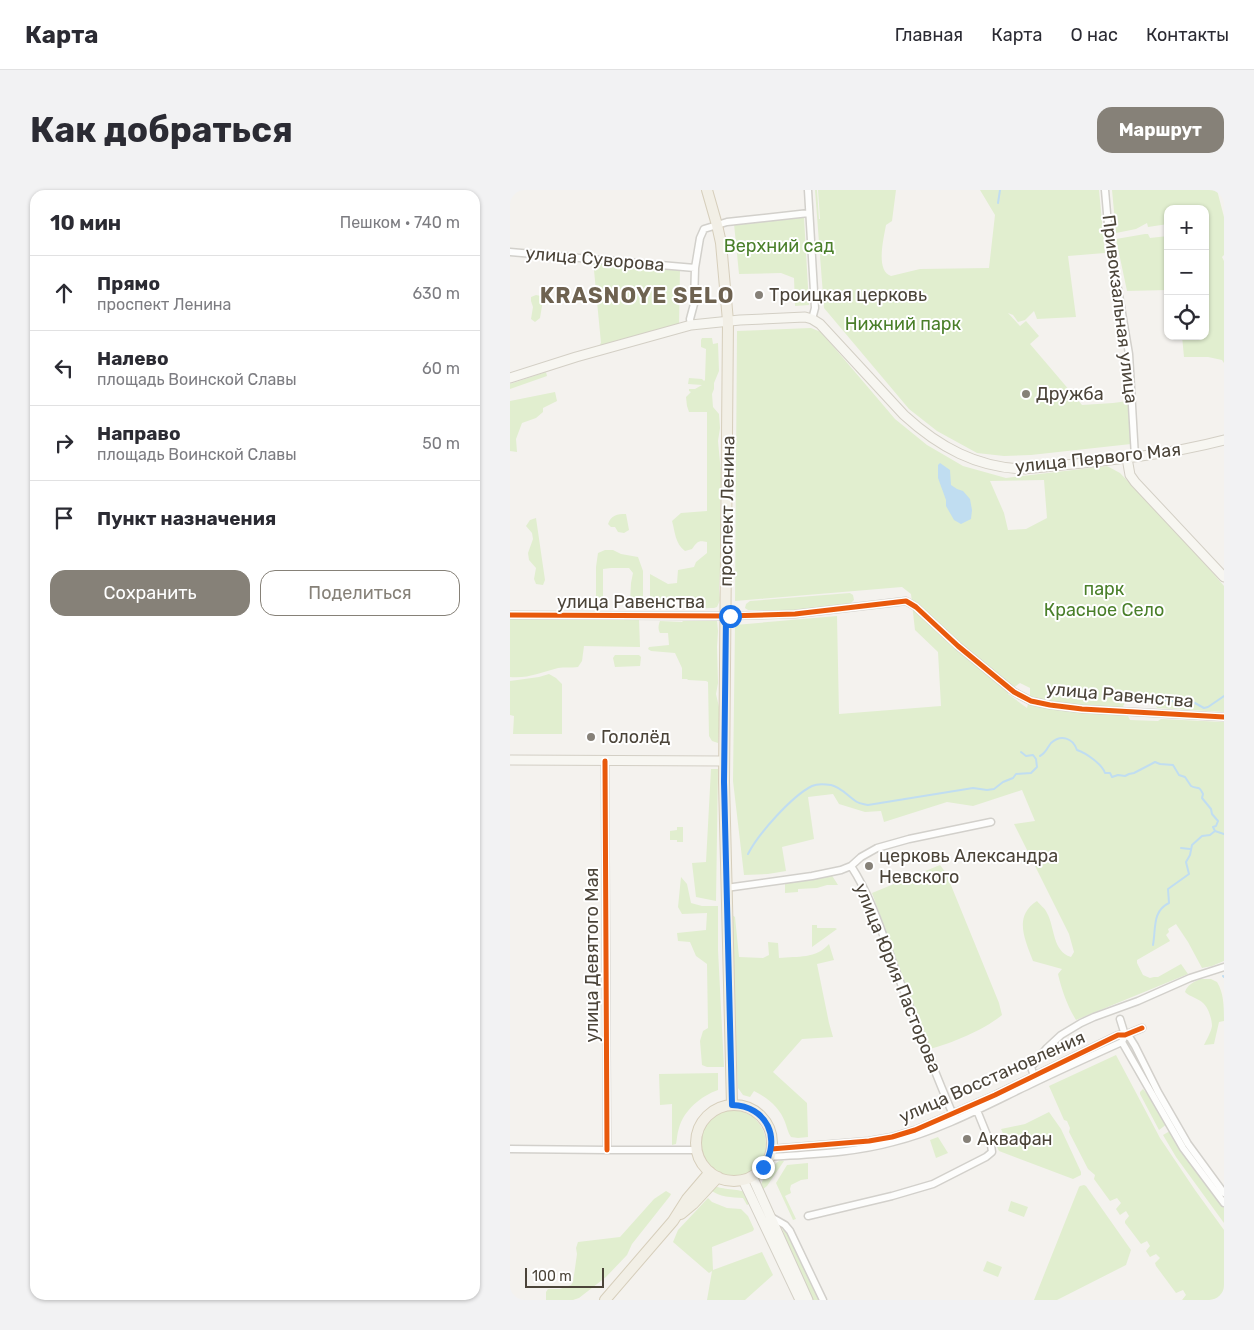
<!DOCTYPE html>
<html lang="ru">
<meta charset="utf-8">
<style>
:root{--surface:#fff;--page:#f2f2f3;--text:#2b2b33;--muted:#7c7c81;--line:#e1e1e2;--accent:#868178}
body{margin:0;font-family:Rubik,sans-serif;background:var(--page);color:var(--text)}
.controls{position:absolute;right:15px;top:15px;display:grid;overflow:hidden;border-radius:10px;box-shadow:0 1px 4px #0004}
.controls button{width:45px;height:45px;display:grid;place-items:center;padding:0;border:0;border-bottom:1px solid var(--line);background:var(--surface);color:var(--text);font:25px sans-serif}
.scale{position:absolute;left:15px;bottom:12px;width:79px;box-sizing:border-box;padding-left:5px;border:2px solid #4b4439;border-top:0;font-size:14px;line-height:18px;white-space:nowrap;color:#4b4439;-webkit-text-stroke:4px #fff;paint-order:stroke}
.stop{position:absolute;width:15px;height:15px;margin:-11px;border:4px solid #1a73e8;border-radius:50%;background:#fff}
.stop.end{background:#1a73e8;border-color:#fff;box-shadow:0 1px 5px #0008}
.list{margin:0;padding:0;list-style:none}
h2{display:flex;justify-content:space-between;align-items:center;height:65px;margin:0;padding:0 20px;font-size:21px}
h2 small{font-size:16px;font-weight:400;color:var(--muted)}
.list li{display:grid;grid-template-columns:32px 1fr auto;gap:15px;align-items:center;box-sizing:border-box;height:75px;padding:0 20px;border-top:1px solid var(--line)}
.list b{display:block;font-size:19px;white-space:nowrap}
.list p{margin:0;font-size:16px;white-space:nowrap;color:var(--muted)}
.list em{font-size:16px;font-style:normal;color:var(--muted)}
.actions{display:flex;gap:10px;padding:15px 20px}
.actions a{flex:1;padding:11px 0;border:1px solid var(--accent);border-radius:15px;text-align:center;font-size:18px;color:var(--accent)}
.actions .main{background:var(--accent);color:#fff}
.icon{flex:none;width:28px;height:28px;fill:none;stroke:currentColor;stroke-width:2;stroke-linecap:round;stroke-linejoin:round}
.map{position:relative;flex:none;width:714px;height:1110px;overflow:hidden;border-radius:15px}
header{display:flex;align-items:center;gap:30px;box-sizing:border-box;height:70px;padding:0 25px;background:var(--surface);border-bottom:1px solid var(--line)}
header strong{font-size:24px}
nav{display:flex;gap:28px;margin-inline-start:auto;font-size:18px}
.intro{display:flex;align-items:center;justify-content:space-between;box-sizing:border-box;height:120px;padding:0 30px}
h1{margin:0;font-size:35px}
.button{padding:12px 22px;border-radius:15px;background:var(--accent);color:#fff;font-size:18px;font-weight:700}
main{display:flex;gap:30px;padding:0 30px}
aside{flex:1;background:var(--surface);border-radius:15px;box-shadow:0 1px 4px #0004}
.map>svg:first-child{display:block}
.green{fill:#e1eecf;fill-rule:evenodd}
.water{fill:#c0ddf1}
.lines{fill:none;stroke-linecap:round;stroke-linejoin:round}
.stream{stroke:#c0ddf1;stroke-width:2}
.street-casing{stroke:#d2d0cb;stroke-width:9}
.secondary-casing{stroke:#d3cfc5;stroke-width:11}
.primary-casing{stroke:#d6cebb;stroke-width:12}
.street{stroke:#fdfdfc;stroke-width:6}
.secondary{stroke:#f7f6f1;stroke-width:9}
.primary{stroke:#f2efe6;stroke-width:10}
.cycleway-casing{stroke:#fff;stroke-width:8}
.cycleway{stroke:#e8590c;stroke-width:5}
.route{stroke:#1a73e8;stroke-width:6}
.poi-dot{fill:#868178;stroke:#fff;stroke-width:2}
.labels{text-anchor:middle;dominant-baseline:central;stroke-width:4;stroke-linejoin:round;paint-order:stroke}
.park-label{font-size:18px;fill:#4a7f2a;stroke:#fff}
.street-label{font-size:18px;fill:#4b4439;stroke:#fff}
.poi-label{font-size:18px;fill:#4b4439;stroke:#fff;text-anchor:start}
.district-label{font-size:22px;font-weight:bold;letter-spacing:1px;fill:#6e6250;stroke:#fff}
</style>
<header>
<strong>Карта</strong>
<nav><a>Главная</a><a>Карта</a><a>О нас</a><a>Контакты</a></nav>
</header>
<div class="intro"><h1>Как добраться</h1><a class="button">Маршрут</a></div>
<main>
<aside>
<h2>10 мин<small>Пешком · 740 m</small></h2>
<ul class="list">
<li><svg class="icon" aria-label="ahead" viewBox="0 0 24 24"><path d="M12 20V5M6 11l6-6 6 6"/></svg><div><b>Прямо</b><p>проспект Ленина</p></div><em>630 m</em></li>
<li><svg class="icon" aria-label="left" viewBox="0 0 24 24"><path d="M17 20v-9H6M10 6l-5 5 5 5"/></svg><div><b>Налево</b><p>площадь Воинской Славы</p></div><em>60 m</em></li>
<li><svg class="icon" aria-label="right" viewBox="0 0 24 24"><path d="M7 20v-9h11M14 6l5 5-5 5"/></svg><div><b>Направо</b><p>площадь Воинской Славы</p></div><em>50 m</em></li>
<li><svg class="icon" aria-label="arrive" viewBox="0 0 24 24"><path d="M6 21V4h12l-3 4 3 4H6"/></svg><div><b>Пункт назначения</b></div></li>
</ul>
<div class="actions"><a class="main">Сохранить</a><a>Поделиться</a></div>
</aside>
<div class="map">
<svg width="714" height="1110" viewBox="0 0 714 1110">
<rect width="100%" height="100%" fill="#f4f2ee"/>
<path class="green" d="M305,0H307L309,29H310L308,0H386L382,31L376,35C374,47 365,81 381,86L410,79L479,78L485,25L470,0H589L595,63L558,66L566,127L527,129L524,121L515,130L508,132L503,125L498,123L510,136L516,131L529,146L520,154L572,215L603,213L618,211L621,254L521,265L494,266L467,263L427,241L399,219L314,118Z
M602,0H707L714,27V65L712,67L714,71V173L712,170L698,167H674L672,146H695V19H658V34L638,37L637,33L626,39L606,43Z
M294,27L299,115L285,116L284,88L271,83L229,84L224,34Z
M635,44H638L640,48L658,46V100L617,101L606,49Z
M83,70L170,79L169,135L91,156L90,154L91,153Z
M26,105L31,106L33,110L30,128L25,132L21,129L23,117L21,111V107Z
M301,138L311,142L385,229L417,255L453,276L496,288L597,276L610,283L677,353L714,396V522L647,518L645,513L617,511L613,516L620,530L648,531L651,529L714,532V771L702,776L692,778L678,752L666,734L658,739L659,742L656,745L660,751L627,770V773L633,785L640,788L644,787H648L671,774L678,784L566,830C557,815 552,801 548,784L552,779L523,771C515,750 503,726 527,711C530,715 535,718 537,723C545,737 542,761 561,767L564,762L559,744L504,634L525,631L512,600L463,616L437,612L374,632L371,621L355,622L329,614L323,604L298,607L304,649L272,657L276,681L258,684L234,685L223,591L225,435L327,426L329,524L431,516L428,462L405,440L401,404L392,397L225,411L227,141ZM534,290L537,328L516,339L498,340L494,323L480,291ZM510,493L520,498V506L517,518L498,504L503,498Z
M192,148H202L203,154L208,153L209,181L204,193V199L202,204L203,217L209,224L210,238L208,251L211,283L210,326L212,341L209,399L210,410L207,417L204,418C197,418 188,419 182,418C173,415 172,406 159,407L153,417H144L140,409V384L158,394L167,393L168,380L184,377L186,372L197,363V352C188,350 187,352 182,359L175,361C165,354 165,341 162,331L171,323L197,321V222H179L177,216L176,207L181,202L179,201V199H185L192,195L178,194L179,188L192,189L194,191L195,190L196,159L191,157V150Z
M36,182L37,186L0,199V194Z
M45,202L47,211L33,218V222L26,228L12,233L6,249L7,262L0,261V211Z
M116,324L119,340L114,343L108,342L105,337H101L98,334C101,325 107,324 116,324Z
M26,328L35,390L33,395L26,394L24,389L26,378L19,370L18,363L23,349L22,343L16,336L20,330Z
M95,360H103L111,364L128,367L133,381V416L120,413L121,393L123,383L119,378H101L93,379V415H86V377L88,363Z
M340,403L343,405L344,410L340,414L291,420H238L235,418L236,414L240,411Z
M0,429L129,430L130,457L74,456L72,471L68,477C61,478 54,477 48,478C32,482 17,489 0,487Z
M150,431L172,432L173,431H207L208,441L207,457L208,493L206,504L209,517L210,531L208,553L202,551L199,546L198,492L196,491L178,490L177,489H172V478L165,463L141,461L138,459L139,457L159,455L158,443H150C148,439 148,436 150,431Z
M105,465H129L131,467L130,476L105,477L103,468Z
M39,484L46,488L52,494V544H3L4,526L0,525V491L29,487Z
M201,579H208L206,711L186,707L182,673L196,672Z
M167,637H173V652H167V650H160V641L167,640Z
M430,675L436,683L489,813L492,825C474,840 442,853 420,859L400,808L362,703Z
M321,684L328,695H317L307,698L288,699V702L275,703V692Z
M171,687L177,694L181,713L192,716H208V760L214,877H197L192,875L190,851L193,841L198,838L197,774L186,766L180,752L168,751L167,743L196,740L197,723L172,724L168,717Z
M219,723L225,727L229,767L253,768L259,765L258,752L268,753L269,768C288,766 306,769 319,754L324,770L307,774L319,833L323,847L292,849L263,882L297,913L298,947L288,948L281,947C278,943 277,937 275,932C270,918 258,908 244,901L240,907L233,905L228,898Z
M307,735V738H325L327,739L302,757V735Z
M690,789H701L707,792C714,803 714,818 714,831L709,832L704,854L694,855C697,849 701,842 702,836C702,829 698,817 693,813C688,808 680,807 675,802C677,795 684,792 690,789Z
M606,865L650,948L685,1000L714,1040V1110H672L676,1105L673,1100L666,1103L646,1076L645,1073L650,1068L646,1064L640,1067L636,1061L640,1056L637,1051L631,1054L615,1033V1031L619,1026L616,1021L610,1025L606,1019L611,1013L607,1008L600,1011L584,989L585,985L578,979L559,942L560,938L557,931L554,930L539,896Z
M208,883V900C191,906 174,920 169,938C167,944 167,949 166,954L162,955V914L150,915L149,884Z
M633,899L647,916L657,934L649,940L630,904V902Z
M188 954a34 34 0 1 1 68 0a34 34 0 1 1-68 0Z
M539,922L551,939L571,982V985L563,989L489,961L487,957L488,954L496,950L491,939L515,934Z
M660,941L714,1018V1033L666,967L653,945Z
M428,947L438,963L426,968L420,950Z
M271,970L274,971L257,996L252,1000C252,998 251,997 251,996C251,989 265,972 271,970Z
M298,973V989L291,990L281,995L280,999L281,1003L275,1006L286,1029L283,1030L266,993L277,975Z
M574,995L576,996L621,1060L616,1075L547,1110H524L569,997L570,996Z
M207,997C213,999 232,1000 235,1002C238,1005 240,1010 241,1013L237,1015L233,1008C222,1007 209,1008 200,999Z
M156,1001L161,1004L160,1006L122,1054L117,1065L96,1087L69,1108L63,1110H36V1102L38,1099H50L61,1095L63,1092L67,1064L66,1058L68,1052L110,1047L144,1009Z
M198,1008L202,1012L217,1018L231,1019L238,1026L244,1039L243,1041L202,1057L203,1080L252,1062L263,1085L235,1110H197L202,1081L199,1083L163,1052L168,1040Z
M501,1011L518,1017L514,1027L498,1021Z
M273,1037L277,1042L309,1110H303L278,1057L272,1038Z
M477,1071L492,1077L488,1087L473,1081Z"/>
<path class="water" d="M430,273L440,280L441,295L447,299L453,301L460,309L462,320L461,329L451,334L444,330L436,316V310L428,288V275Z"/>
<g class="lines">
<path class="stream" d="M488,13L490,0
M620,510L651,509L657,511L683,512L694,518L698,517L714,506
M530,566C536,563 537,558 541,553C551,544 563,548 567,560C576,563 592,574 595,583H600L602,587L608,585L615,586L619,584L624,583L645,572L650,574L663,575L669,585L675,587L681,596C688,600 688,594 693,604L692,608L701,619L702,624L708,631L706,636L703,637L705,641L714,644
M671,658L680,659
M238,664C248,644 282,606 302,596C308,593 315,594 321,595C331,597 339,607 347,612C350,614 355,614 358,615L463,598L477,600L484,599L493,592L503,588L506,584L521,583L527,577L526,569L523,565L516,566L511,562
M643,755C646,739 642,721 659,713L658,699L679,684L676,672L680,665L682,655L692,646L700,645L705,641
M713,786L714,787"/>
<defs>
<path id="street" d="M298,0L305,118L302,129
M595,0L599,46L619,164L625,267
M0,62L185,78L190,48L194,39L217,32L299,23
M181,135L180,129L184,114L185,78
M0,425L216,426L285,424L396,411L406,417L448,456L504,502L521,511L540,515L572,519L714,527
M95,571L97,960
M341,676C362,708 373,746 386,781C405,830 423,879 444,927
M216,698L302,686L331,680L341,676L351,667L367,658L399,649L481,632
M610,829L615,845
M615,845L620,848L625,856L648,902L678,954L714,1003
M612,852L673,958L714,1013
M525,889L521,877L537,858L551,845L571,833L584,827L628,811L680,788L714,777
M0,959L97,960H186
M261,959L359,951L382,947L405,940L485,905L608,845H615L632,838
M259,967C301,964 343,963 383,952C431,940 475,916 519,895C550,880 581,866 612,852L615,845
M298,1026L382,1006L423,994L476,967L482,962L481,955L466,918
M261,1027L275,1035L280,1041L313,1110"/>
<path id="secondary" d="M0,188L66,167L181,135L230,130L295,127L302,129L310,134L394,225C429,257 467,278 515,279C582,272 649,267 714,250
M617,268L620,285L625,292L714,387
M0,570L214,571
M242,986L298,1110
M233,990L290,1110"/>
<path id="primary" d="M197,0L207,35L211,53L218,131L214,592L222,915
M186 953a38 38 0 1 1 76 0a38 38 0 1 1-76 0Z
M171,1024L183,1014L208,987
M95,1110L163,1031L177,1009L200,982"/>
</defs>
<use href="#street" class="street-casing"/>
<use href="#secondary" class="secondary-casing"/>
<use href="#primary" class="primary-casing"/>
<use href="#street" class="street"/>
<use href="#secondary" class="secondary"/>
<use href="#primary" class="primary"/>
<defs>
<path id="cycleway" d="M0,425L216,426L285,424L396,411L406,417L448,456L504,502L521,511L540,515L572,519L714,527
M95,571L97,960
M261,959L359,951L382,947L405,940L485,905L608,845H615L632,838"/>
</defs>
<use href="#cycleway" class="cycleway-casing"/>
<use href="#cycleway" class="cycleway"/>
</g>
<g class="lines">
<path class="route" d="M220,426H216L214,592L222,915C257,916 272,949 253,977"/>
</g>
<g class="poi-dot">
<circle cx="249" cy="105" r="5"/>
<circle cx="516" cy="204" r="5"/>
<circle cx="81" cy="547" r="5"/>
<circle cx="359" cy="676" r="5"/>
<circle cx="457" cy="949" r="5"/>
</g>
<g class="labels">
<g class="park-label">
<text x="269" y="56">Верхний сад</text>
<text x="393" y="134">Нижний парк</text>
<text x="594" y="399">парк<tspan x="594" dy="21">Красное Село</tspan></text>
</g>
<g class="street-label">
<text transform="translate(85 69) rotate(5)">улица Суворова</text>
<text transform="translate(610 119) rotate(83)">Привокзальная улица</text>
<text transform="translate(588 268) rotate(-6)">улица Первого Мая</text>
<text transform="translate(217 321) rotate(-89)">проспект Ленина</text>
<text x="121" y="412">улица Равенства</text>
<text transform="translate(610 505) rotate(5)">улица Равенства</text>
<text transform="translate(82 765) rotate(-90)">улица Девятого Мая</text>
<text transform="translate(388 788) rotate(68)">улица Юрия Пасторова</text>
<text transform="translate(482 887) rotate(-24)">улица Восстановления</text>
</g>
<g class="poi-label">
<text x="259" y="105">Троицкая церковь</text>
<text x="526" y="204">Дружба</text>
<text x="91" y="547">Гололёд</text>
<text x="369" y="666">церковь Александра<tspan x="369" dy="21">Невского</tspan></text>
<text x="467" y="949">Аквафан</text>
</g>
<g class="district-label">
<text x="127" y="105">KRASNOYE SELO</text>
</g>
</g>
</svg>
<div class="controls">
<button>+</button>
<button>−</button>
<button><svg class="icon" aria-label="locate" viewBox="0 0 24 24"><circle cx="12" cy="12" r="6"/><path d="M12 2v4M12 18v4M2 12h4M18 12h4"/></svg></button>
</div>
<div class="scale">100 m</div>
<div class="stop" style="left:220px;top:426px"></div>
<div class="stop end" style="left:253px;top:977px"></div>
</div>
</main>
